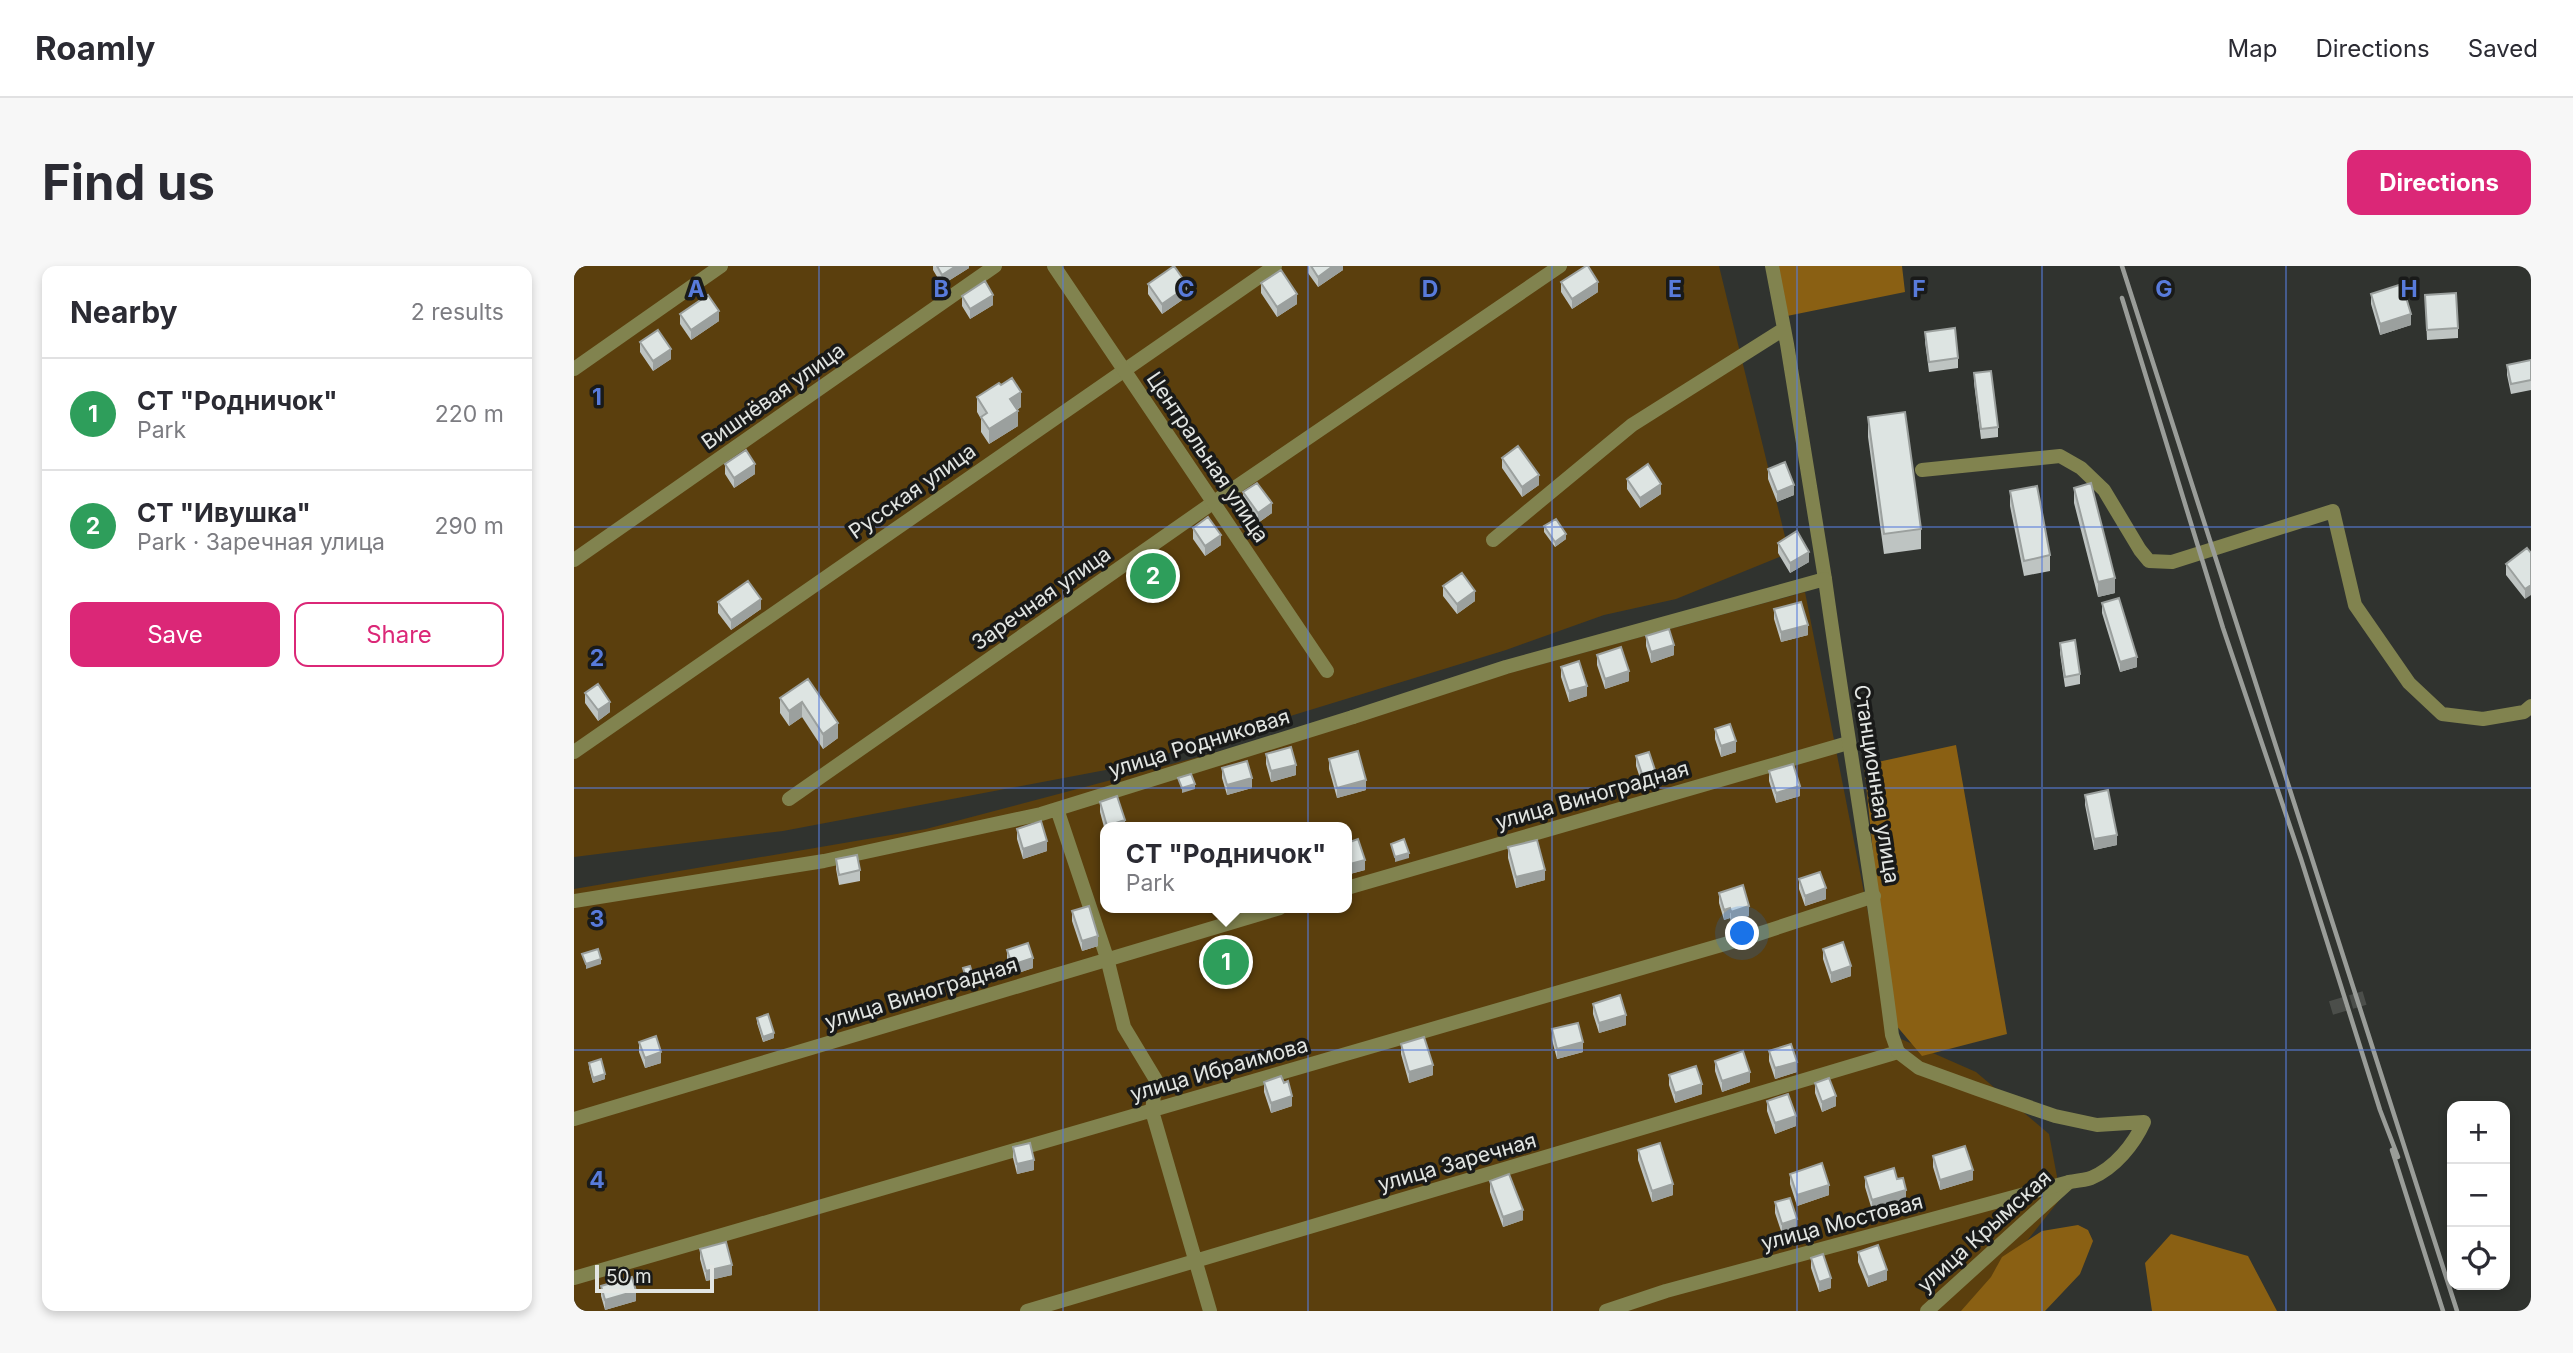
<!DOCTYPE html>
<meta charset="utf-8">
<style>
:root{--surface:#fff;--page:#f7f7f7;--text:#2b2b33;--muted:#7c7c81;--line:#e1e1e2;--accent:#db2777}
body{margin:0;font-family:Inter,sans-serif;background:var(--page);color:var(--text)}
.controls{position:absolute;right:21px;bottom:21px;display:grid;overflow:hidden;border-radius:14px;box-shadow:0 4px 10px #0003}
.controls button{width:63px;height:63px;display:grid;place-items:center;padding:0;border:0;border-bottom:2px solid var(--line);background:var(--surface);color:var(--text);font:35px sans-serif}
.scale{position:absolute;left:21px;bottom:18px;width:119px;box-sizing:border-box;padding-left:7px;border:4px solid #e2e5e2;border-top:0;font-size:19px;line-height:24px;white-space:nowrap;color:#e2e5e2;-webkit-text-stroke:5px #191a19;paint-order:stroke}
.you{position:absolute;left:1169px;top:668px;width:24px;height:24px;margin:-18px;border:5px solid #fff;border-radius:50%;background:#1a73e8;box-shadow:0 0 0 10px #1a73e833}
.badge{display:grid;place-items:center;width:46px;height:46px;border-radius:50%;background:var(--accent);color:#fff;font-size:23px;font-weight:700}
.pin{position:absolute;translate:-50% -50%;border:4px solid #fff;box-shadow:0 2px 7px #0006}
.popup{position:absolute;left:526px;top:556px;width:252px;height:91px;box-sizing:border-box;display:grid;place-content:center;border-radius:14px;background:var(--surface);filter:drop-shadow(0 2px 5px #0005);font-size:23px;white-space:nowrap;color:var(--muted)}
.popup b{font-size:26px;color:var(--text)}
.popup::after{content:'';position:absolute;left:50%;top:100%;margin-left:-14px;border:14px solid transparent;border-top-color:var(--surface)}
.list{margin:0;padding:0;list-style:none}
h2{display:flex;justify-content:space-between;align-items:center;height:91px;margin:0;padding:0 28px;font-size:30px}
h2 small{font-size:23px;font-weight:400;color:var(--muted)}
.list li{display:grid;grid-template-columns:46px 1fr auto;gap:21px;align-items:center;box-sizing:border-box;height:112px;padding:0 28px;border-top:2px solid var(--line)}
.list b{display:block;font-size:26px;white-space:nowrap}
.list p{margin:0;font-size:23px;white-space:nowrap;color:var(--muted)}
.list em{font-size:23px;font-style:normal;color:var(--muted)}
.actions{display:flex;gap:14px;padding:21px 28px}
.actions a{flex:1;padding:16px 0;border:2px solid var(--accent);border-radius:14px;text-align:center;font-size:24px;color:var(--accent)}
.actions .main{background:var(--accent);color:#fff}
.icon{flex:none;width:38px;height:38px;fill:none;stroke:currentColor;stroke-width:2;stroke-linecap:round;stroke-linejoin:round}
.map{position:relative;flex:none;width:1957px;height:1045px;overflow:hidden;border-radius:14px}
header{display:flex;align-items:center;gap:42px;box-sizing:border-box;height:98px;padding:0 35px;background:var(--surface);border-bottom:2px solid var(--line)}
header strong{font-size:33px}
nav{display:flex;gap:38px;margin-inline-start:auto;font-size:24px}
.intro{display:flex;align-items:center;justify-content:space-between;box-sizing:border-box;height:168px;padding:0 42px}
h1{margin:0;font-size:49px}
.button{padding:18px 32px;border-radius:14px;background:var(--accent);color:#fff;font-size:24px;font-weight:700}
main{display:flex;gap:42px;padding:0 42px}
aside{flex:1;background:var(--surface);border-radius:14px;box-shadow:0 4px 10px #0003}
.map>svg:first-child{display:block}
.green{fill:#5b3f0d;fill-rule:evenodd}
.forest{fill:#8a6013}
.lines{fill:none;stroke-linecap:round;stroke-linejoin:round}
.minor-tunnel{stroke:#4b4e4a;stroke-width:14;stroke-dasharray:14 7;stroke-linecap:butt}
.minor{stroke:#81834f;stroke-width:14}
.tertiary{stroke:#81834f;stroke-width:14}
.rail{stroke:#9a9d99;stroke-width:4.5}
.wall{fill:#bec4c2}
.shaded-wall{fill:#9ba09e}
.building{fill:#dde4e2;stroke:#9ba09e;stroke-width:2}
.grid{fill:none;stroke:#587bdb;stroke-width:2;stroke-opacity:0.55}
.labels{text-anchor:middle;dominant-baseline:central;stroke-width:7;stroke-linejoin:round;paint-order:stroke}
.street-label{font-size:21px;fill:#e2e5e2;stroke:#191a19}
.grid-label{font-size:23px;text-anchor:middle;font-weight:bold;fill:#587bdb;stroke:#191a19;stroke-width:7;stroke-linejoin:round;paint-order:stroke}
</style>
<header>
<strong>Roamly</strong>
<nav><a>Map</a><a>Directions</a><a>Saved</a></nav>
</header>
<div class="intro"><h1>Find us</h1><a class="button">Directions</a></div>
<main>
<aside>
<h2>Nearby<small>2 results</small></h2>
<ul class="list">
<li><span class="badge" style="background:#2e9e5b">1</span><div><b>СТ &quot;Родничок&quot;</b><p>Park</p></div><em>220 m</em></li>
<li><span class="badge" style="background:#2e9e5b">2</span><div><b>СТ &quot;Ивушка&quot;</b><p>Park · Заречная улица</p></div><em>290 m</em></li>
</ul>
<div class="actions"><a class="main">Save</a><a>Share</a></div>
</aside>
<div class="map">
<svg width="1957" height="1045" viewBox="0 0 1957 1045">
<rect width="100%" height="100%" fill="#30332f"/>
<path class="green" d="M0,0H1145L1215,287L1102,333L1030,349L932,384L553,500L209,565L0,591Z
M1231,326L1318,769L1402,806L1475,868L1487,932L1397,1045H0V623L352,563L745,459ZM531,561H773V642H531Z"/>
<path class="forest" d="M1203,0H1328L1331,26L1213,50Z
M1382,479L1433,768L1348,790L1316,752L1290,499Z
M1504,959L1514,964L1519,975L1506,1008L1471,1045H1387L1417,1011L1428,991L1468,965Z
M1597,968L1674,990L1703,1045H1578L1571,997Z"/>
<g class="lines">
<path class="minor-tunnel" d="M1757,742L1794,731"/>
<path class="minor" d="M1198,0L1213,78L1251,313
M0,103L147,0
M1348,204L1486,190L1507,202L1530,224L1566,284L1575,295L1598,296L1759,245L1781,339L1835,417L1868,448L1909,453L1950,446L1957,440
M919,274L1058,159L1210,63
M0,294L421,0
M0,486L701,0
M215,533L640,236L986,0
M483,543L533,692L550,761L582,814L578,845L636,1045
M773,622L1274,477
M0,635L250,595L467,548L779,451
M0,853L706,642
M0,1012L1175,671L1300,630
M453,1045L1324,786
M1353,1045L1495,916"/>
<path class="tertiary" d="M480,0L753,405
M779,451L932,401L1251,313C1272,465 1299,617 1318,769L1324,786L1345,802L1403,823L1481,850L1523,859L1570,856C1560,878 1541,902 1517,912C1511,914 1502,915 1495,916L1092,1025L1032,1045"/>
<path class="rail" d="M1548,0L1883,1045
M1548,32L1649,362L1727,593L1806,844L1824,891
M1818,884L1869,1045"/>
</g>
<path class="wall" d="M359,0H395V2L368,19L359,4Z
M734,0H769V4L744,21L734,7Z
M987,16L1024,26L998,43L987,26Z
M687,17L723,38L703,51L687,27Z
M574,18L614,30L588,48L574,28Z
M1797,28L1837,59L1806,69L1797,38Z
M1851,29L1884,62V72L1853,74Z
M388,30L419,39L396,53L388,40Z
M106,48L145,55L117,74L106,58Z
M1351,66L1384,92V102L1355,106L1351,76Z
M66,76L97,93L79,105L66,86Z
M1957,94V124L1937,128L1933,109V99Z
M1400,107L1424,161V171L1407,173L1400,117Z
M403,131L447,141L443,144L444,160L415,178L407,166V153L403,146Z
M1294,151L1347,263V283L1310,288L1294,171Z
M928,192L965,219L948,231L928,202Z
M151,198L181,208L160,222L151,208Z
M1194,203L1220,229L1203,236L1194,213Z
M1053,213L1087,228L1066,242L1053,223Z
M1500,222L1541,327L1524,331L1500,237Z
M1436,225L1476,289V305L1450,310L1436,240Z
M669,226L698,247L684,257L669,237Z
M970,260L992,273L981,281L970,266Z
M619,262L647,279L631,290L619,273Z
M1204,277L1235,296L1216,307L1204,287Z
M1957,287L1951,333L1932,309V298Z
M869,320L901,335L883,348L869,330Z
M144,336L187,343L157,364L144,347Z
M1528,337L1563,401L1546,406L1528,347Z
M1200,343L1234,369L1207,376L1200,353Z
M1072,370L1100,389L1077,397L1072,380Z
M1486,377L1506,408V418L1491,421L1486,387Z
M1023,389L1055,415L1031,423L1023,399Z
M987,401L1013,430L995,436L987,411Z
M234,413L264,472L249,483L228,451L215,460L206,447V432Z
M11,427L36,446L24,455L11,437Z
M1141,463L1162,486L1147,491L1141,473Z
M692,488L722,509L697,516L692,498Z
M1062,490L1083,520L1070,524L1062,500Z
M755,493L792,524L763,532L755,503Z
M648,502L678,522L653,529L648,512Z
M1195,505L1226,530L1202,537L1195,515Z
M1511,529L1543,579L1520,584L1511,539Z
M526,536L551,561H531V565L526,546Z
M443,563L473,585L449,593L443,573Z
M773,577L791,604L776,608L773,598Z
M934,581L971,614L942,622L934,592Z
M262,593L286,604V615L265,619L262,603Z
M1225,613L1252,633L1231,640L1225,623Z
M1145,627L1175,650L1157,656L1156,652L1150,654L1145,637Z
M498,645L524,680L508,685L498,655Z
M1249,683L1277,710L1257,717L1249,693Z
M433,684L459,702L438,709L433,694Z
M1019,738L1052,759L1025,767L1019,748Z
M183,752L200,772L189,776L183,757Z
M978,763L1009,786L983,793L978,774Z
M65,776L87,797L71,802L65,786Z
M827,778L859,809L835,817L827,788Z
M1195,785L1223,806L1201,813L1195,795Z
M1141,795L1176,816L1148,826L1141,805Z
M15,797L31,813L19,817L15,802Z
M1095,809L1128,828L1101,837L1095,819Z
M690,816L718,840L697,847L690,826Z
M1241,817L1262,840L1248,846L1241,827Z
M1193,835L1222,860L1201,868L1193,845Z
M439,881L460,904L443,908L439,892Z
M1064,884L1099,929L1078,936L1064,894Z
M1359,890L1399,914L1366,924L1359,901Z
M1216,908L1255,929L1223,940L1216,918Z
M1291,911L1323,913L1332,934L1298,944L1291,921Z
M916,915L949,954L929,961L916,926Z
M1201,936L1223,963L1208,968L1201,947Z
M126,983L158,1009L132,1015L126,993Z
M1284,986L1313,1014L1294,1021L1284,996Z
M1237,992L1257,1022L1245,1026L1237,1002Z
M27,1020L62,1035L31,1044L27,1030Z"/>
<path class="shaded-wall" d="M382,0H395V2L368,19V9Z
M759,0H769V4L744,21V11Z
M1024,16V26L998,43V33Z
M614,20V30L588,48V38Z
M723,28V38L703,51V41Z
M419,29V39L396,53V43Z
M145,45V55L117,74V64Z
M1837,48V59L1806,69V58Z
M97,83V93L79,105V95Z
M447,126V141L436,148V133Z
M444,145V160L415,178V163Z
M181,198V208L160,222V212Z
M965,209V219L948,231V221Z
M1087,218V228L1066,242V232Z
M1220,219V229L1203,236V226Z
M698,237V247L684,257V247Z
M992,268V273L981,281V276Z
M647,269V279L631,290V280Z
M1235,286V296L1216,307V297Z
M1541,312V327L1524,331V316Z
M1957,319V329L1951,333V323Z
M901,325V335L883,348V338Z
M187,333V343L157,364V354Z
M1234,359V369L1207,376V366Z
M1100,379V389L1077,397V386Z
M1563,391V401L1546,406V396Z
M1055,405V415L1031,423V413Z
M1013,420V430L995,436V425Z
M36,436V446L24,455V444Z
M228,436V451L215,460V445Z
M264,457V472L249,483V468Z
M1162,475V486L1147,491V480Z
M722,499V509L697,516V505Z
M1083,510V520L1070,524V514Z
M678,512V522L653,529V519Z
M792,514V524L763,532V522Z
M621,518V523L608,527V522Z
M1226,520V530L1202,537V527Z
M551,554V561H533V560Z
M1543,569V579L1520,584V573Z
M473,575V585L449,593V583Z
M835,587V592L821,596V591Z
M791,594V604L776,608V598Z
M971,604V614L942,622V611Z
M1252,622V633L1231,640V630Z
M1175,640V650L1157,656V646Z
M1156,642V652L1150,654V644Z
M524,670V680L508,685V675Z
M459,692V702L438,709V699Z
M27,693V698L12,703V698Z
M1277,700V710L1257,717V707Z
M400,713V718L393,720V715Z
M1052,749V759L1025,767V757Z
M200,767V772L189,776V771Z
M1009,776V786L983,793V783Z
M87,786V797L71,802V792Z
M1223,796V806L1201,813V802Z
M859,799V809L835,817V806Z
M1176,806V816L1148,826V815Z
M31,808V813L19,817V812Z
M1128,818V828L1101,837V827Z
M718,830V840L697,847V837Z
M1262,830V840L1248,846V836Z
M1222,850V860L1201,868V857Z
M460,894V904L443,908V898Z
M1399,904V914L1366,924V914Z
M1099,918V929L1078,936V925Z
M1255,919V929L1223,940V929Z
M1332,924V934L1298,944V934Z
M949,944V954L929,961V951Z
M1223,953V963L1208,968V958Z
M158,999V1009L132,1015V1005Z
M1313,1004V1014L1294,1021V1011Z
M1257,1012V1022L1245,1026V1016Z
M62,1025V1035L31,1044V1034Z"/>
<path class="building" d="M363,0H382L368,9Z
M600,0L614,20L588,38L574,18Z
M737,0H759L744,11Z
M1012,0H1014L1024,16L998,33L987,16Z
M707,4L723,28L703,41L687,17Z
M411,15L419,29L396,43L388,30Z
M1828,18L1837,48L1806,58L1797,28Z
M1882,27L1884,62L1853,64L1851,29Z
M134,29L145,45L117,64L106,48Z
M1381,62L1384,92L1355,96L1351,66Z
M84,64L97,83L79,95L66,76Z
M1957,94V114L1937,118L1933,99Z
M1417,105L1424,161L1407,163L1400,107Z
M438,112L447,126L436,133L444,145L415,163L407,151L413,147L403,131L425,117L427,119Z
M1331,146L1347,263L1310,268L1294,151Z
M944,180L965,209L948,221L928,192Z
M172,184L181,198L160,212L151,198Z
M1211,196L1220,219L1203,226L1194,203Z
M1074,198L1087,218L1066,232L1053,213Z
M683,217L698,237L684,247L669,226Z
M1517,217L1541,312L1524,316L1500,222Z
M1463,220L1476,289L1450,295L1436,225Z
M634,251L647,269L631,280L619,262Z
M982,253L992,268L981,276L970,260Z
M1223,265L1235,286L1216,297L1204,277Z
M1953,282L1957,287V319L1951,323L1932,298Z
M888,307L901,325L883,338L869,320Z
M174,315L187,333L157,354L144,336Z
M1545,332L1563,391L1546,396L1528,337Z
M1227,336L1234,359L1207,366L1200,343Z
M1095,363L1100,379L1077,386L1072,370Z
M1501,374L1506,408L1491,411L1486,377Z
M1047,381L1055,405L1031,413L1023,389Z
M1005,395L1013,420L995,425L987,401Z
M234,413L264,457L249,468L228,436L215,445L206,432Z
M24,418L36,436L24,444L11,427Z
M1156,458L1162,475L1147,480L1141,463Z
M717,481L722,499L697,505L692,488Z
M784,485L792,514L763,522L755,493Z
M1075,486L1083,510L1070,514L1062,490Z
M673,495L678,512L653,519L648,502Z
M1219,498L1226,520L1202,527L1195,505Z
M617,508L621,518L608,522L604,512Z
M1534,524L1543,569L1520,573L1511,529Z
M543,530L551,554L533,560L526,536Z
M467,555L473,575L449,583L443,563Z
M784,573L791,594L776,598L773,588V577Z
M830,573L835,587L821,591L817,578Z
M963,574L971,604L942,611L934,581Z
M283,589L286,604L265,609L262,593Z
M1246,606L1252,622L1231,630L1225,613Z
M1169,619L1175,640L1157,646L1156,642L1150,644L1145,627Z
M515,640L524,670L508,675L498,645Z
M1269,676L1277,700L1257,707L1249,683Z
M454,677L459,692L438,699L433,684Z
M24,683L27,693L12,698L8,688Z
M396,700L400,713L393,715L389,702Z
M1046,729L1052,749L1025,757L1019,738Z
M194,748L200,767L189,771L183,752Z
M1004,757L1009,776L983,783L978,763Z
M82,770L87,786L71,792L65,776Z
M850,771L859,799L835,806L827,778Z
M1217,778L1223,796L1201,802L1195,785Z
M1169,785L1176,806L1148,815L1141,795Z
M27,793L31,808L19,812L15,797Z
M1122,800L1128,818L1101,827L1095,809Z
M707,810L710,817L714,815L718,830L697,837L690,816Z
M1255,812L1262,830L1248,836L1241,817Z
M1214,828L1222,850L1201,857L1193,835Z
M456,877L460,894L443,898L439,881Z
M1086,877L1099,918L1078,925L1064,884Z
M1391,880L1399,904L1366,914L1359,890Z
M1248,897L1255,919L1223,929L1216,908Z
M1320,902L1323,913L1329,912L1332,924L1298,934L1291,911Z
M935,908L949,944L929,951L916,915Z
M1216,932L1223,953L1208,958L1201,936Z
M152,976L158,999L132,1005L126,983Z
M1304,979L1313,1004L1294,1011L1284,986Z
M1249,988L1257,1012L1245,1016L1237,992Z
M58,1011L62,1025L31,1034L27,1020Z"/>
<path class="grid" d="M245,0V1045M489,0V1045M734,0V1045M978,0V1045M1223,0V1045M1468,0V1045M1712,0V1045M0,261H1957M0,522H1957M0,784H1957"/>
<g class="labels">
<g class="street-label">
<text transform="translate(199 130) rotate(-35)">Вишнёвая улица</text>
<text transform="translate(634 191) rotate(56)">Центральная улица</text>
<text transform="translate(338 225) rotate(-35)">Русская улица</text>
<text transform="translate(467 332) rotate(-35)">Заречная улица</text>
<text transform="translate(625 477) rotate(-17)">улица Родниковая</text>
<text transform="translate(1303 518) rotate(81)">Станционная улица</text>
<text transform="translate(1018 529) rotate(-16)">улица Виноградная</text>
<text transform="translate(347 727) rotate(-17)">улица Виноградная</text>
<text transform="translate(645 803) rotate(-16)">улица Ибраимова</text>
<text transform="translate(883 896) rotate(-16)">улица Заречная</text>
<text transform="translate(1268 956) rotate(-15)">улица Мостовая</text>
<text transform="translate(1410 965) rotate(-42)">улица Крымская</text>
</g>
</g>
<g class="grid-label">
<text x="122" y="31">A</text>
<text x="367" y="31">B</text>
<text x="612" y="31">C</text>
<text x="856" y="31">D</text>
<text x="1101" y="31">E</text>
<text x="1345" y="31">F</text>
<text x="1590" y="31">G</text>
<text x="1835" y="31">H</text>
<text x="23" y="139">1</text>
<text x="23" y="400">2</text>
<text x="23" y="661">3</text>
<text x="23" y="922">4</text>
</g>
</svg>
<div class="controls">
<button>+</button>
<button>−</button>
<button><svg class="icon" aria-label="locate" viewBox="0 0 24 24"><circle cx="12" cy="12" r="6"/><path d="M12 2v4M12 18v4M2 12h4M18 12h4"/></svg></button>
</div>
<div class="scale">50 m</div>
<div class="you"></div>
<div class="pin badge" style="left:652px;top:696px;background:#2e9e5b">1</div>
<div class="popup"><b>СТ &quot;Родничок&quot;</b>Park</div>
<div class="pin badge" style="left:579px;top:310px;background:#2e9e5b">2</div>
</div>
</main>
